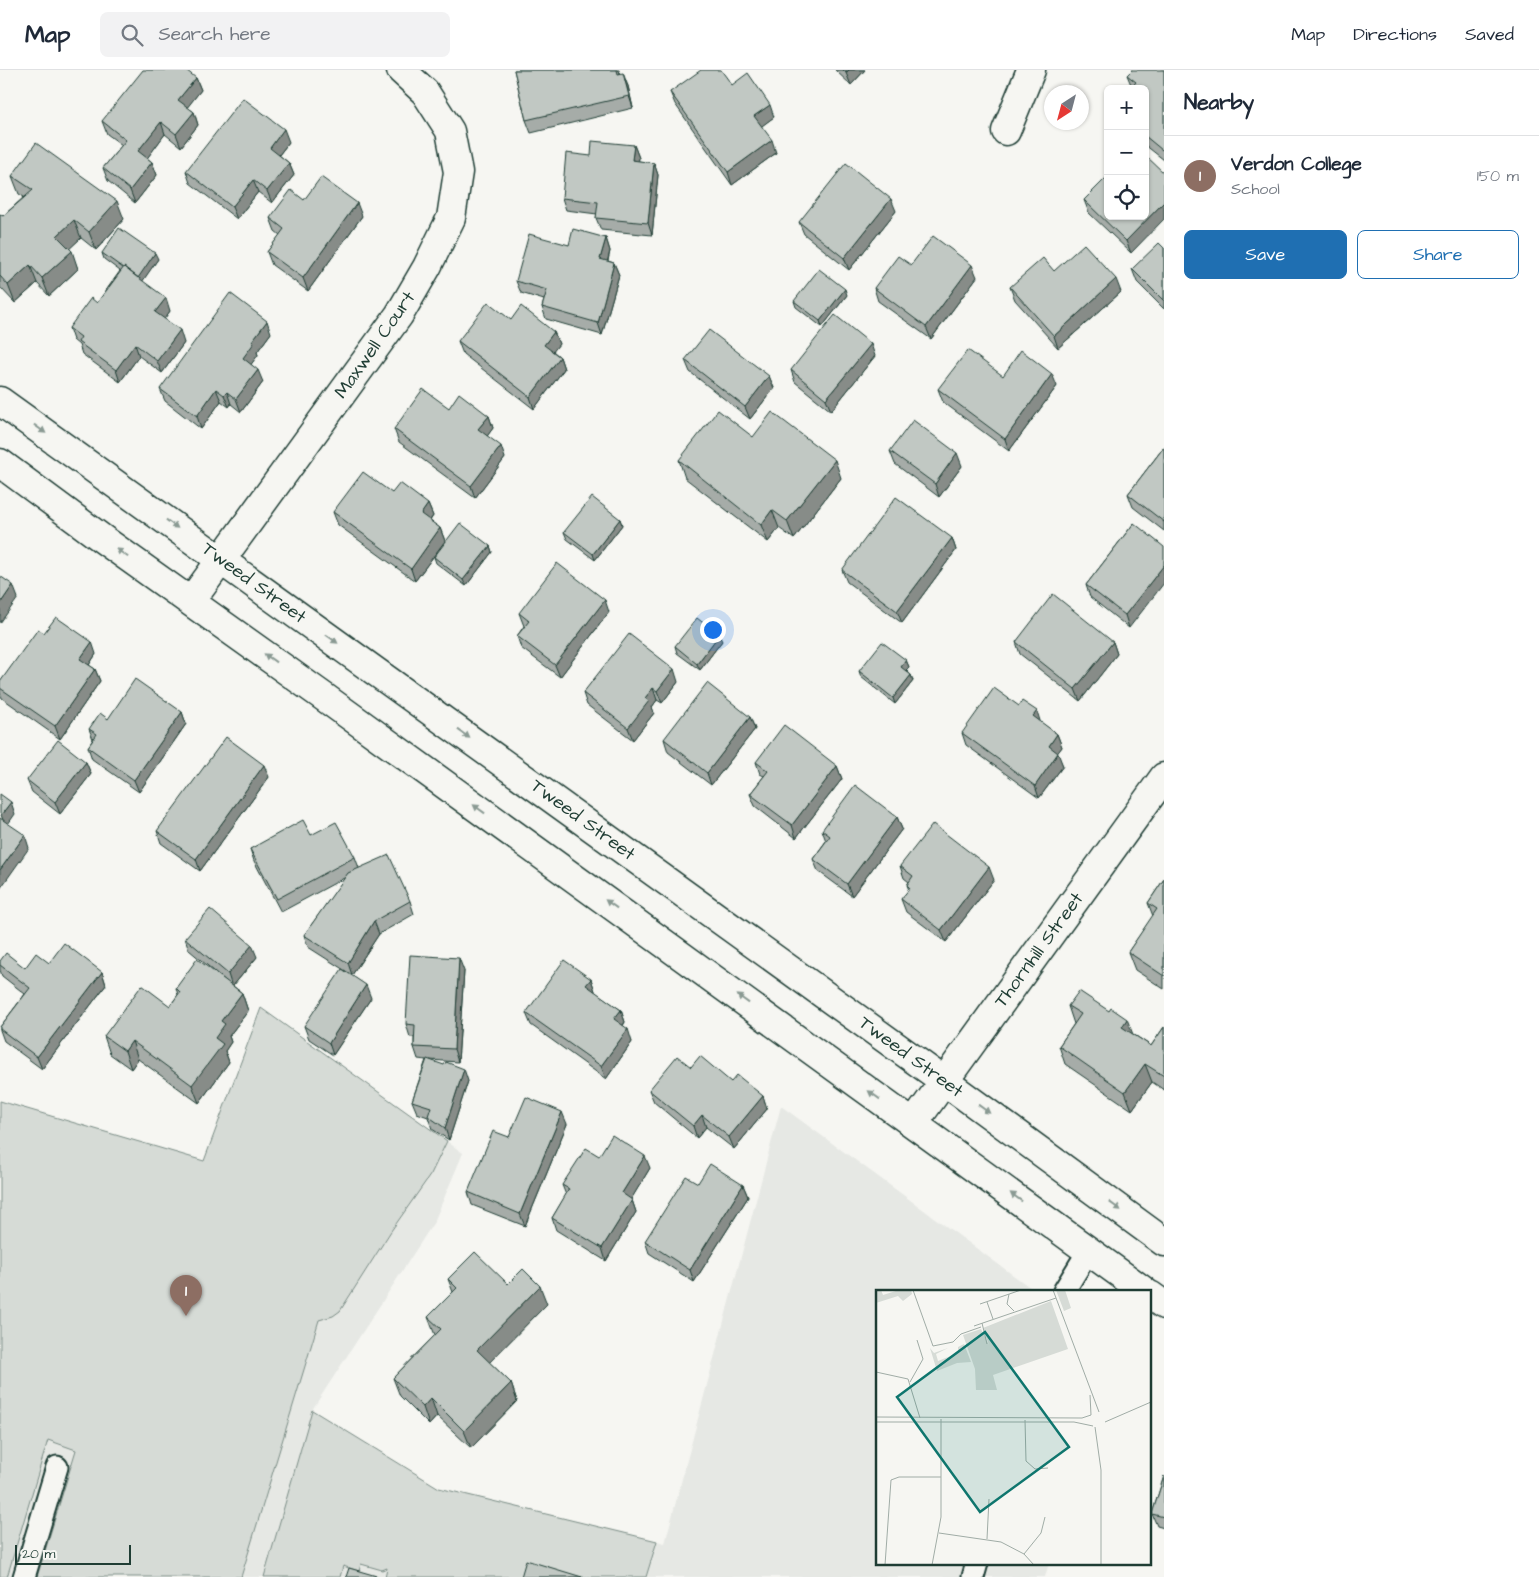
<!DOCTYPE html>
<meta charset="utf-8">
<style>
:root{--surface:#fff;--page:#f2f2f3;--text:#1f2937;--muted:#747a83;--line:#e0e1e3;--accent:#1f6fb2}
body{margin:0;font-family:"Architects Daughter",sans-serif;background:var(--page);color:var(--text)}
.controls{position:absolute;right:15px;top:15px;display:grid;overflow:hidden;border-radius:8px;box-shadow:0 1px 4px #0004}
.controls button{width:45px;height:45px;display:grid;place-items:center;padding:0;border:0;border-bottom:1px solid var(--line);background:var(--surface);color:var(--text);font:25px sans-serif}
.compass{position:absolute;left:1044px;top:15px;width:45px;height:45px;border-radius:50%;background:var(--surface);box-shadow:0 1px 4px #0004;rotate:216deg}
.scale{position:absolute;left:15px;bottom:12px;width:116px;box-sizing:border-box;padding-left:5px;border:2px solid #1f3d34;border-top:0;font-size:14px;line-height:18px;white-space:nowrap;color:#1f3d34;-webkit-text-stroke:4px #f6f6f2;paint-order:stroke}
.you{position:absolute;left:712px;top:559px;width:18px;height:18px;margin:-12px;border:4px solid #fff;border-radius:50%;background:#1a73e8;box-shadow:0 0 0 8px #1a73e833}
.badge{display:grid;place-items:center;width:32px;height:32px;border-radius:50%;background:var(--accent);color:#fff;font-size:16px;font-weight:700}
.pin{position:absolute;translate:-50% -41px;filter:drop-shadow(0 1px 2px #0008)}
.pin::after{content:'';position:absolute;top:26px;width:18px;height:15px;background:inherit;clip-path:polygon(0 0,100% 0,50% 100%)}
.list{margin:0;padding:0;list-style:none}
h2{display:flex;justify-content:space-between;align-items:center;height:65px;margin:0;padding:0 20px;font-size:21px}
h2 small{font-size:16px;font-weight:400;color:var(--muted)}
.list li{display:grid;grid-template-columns:32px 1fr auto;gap:15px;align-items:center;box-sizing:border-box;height:80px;padding:0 20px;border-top:1px solid var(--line)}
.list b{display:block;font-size:19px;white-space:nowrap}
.list p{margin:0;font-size:16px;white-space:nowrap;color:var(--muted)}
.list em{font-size:16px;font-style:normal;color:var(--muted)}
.actions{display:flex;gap:10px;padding:15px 20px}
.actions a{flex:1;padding:11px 0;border:1px solid var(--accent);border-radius:8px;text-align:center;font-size:18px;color:var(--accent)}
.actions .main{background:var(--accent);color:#fff}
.icon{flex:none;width:28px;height:28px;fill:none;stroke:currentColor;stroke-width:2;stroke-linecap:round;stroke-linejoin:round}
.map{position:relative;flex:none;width:1164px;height:1507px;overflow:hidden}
header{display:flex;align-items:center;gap:30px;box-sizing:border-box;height:70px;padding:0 25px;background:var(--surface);border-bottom:1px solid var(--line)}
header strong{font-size:24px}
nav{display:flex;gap:28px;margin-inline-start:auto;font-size:18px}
.search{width:350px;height:45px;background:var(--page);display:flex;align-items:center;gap:12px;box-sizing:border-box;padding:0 18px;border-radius:8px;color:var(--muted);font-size:19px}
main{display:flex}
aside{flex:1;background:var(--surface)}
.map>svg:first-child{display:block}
.built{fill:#e6e8e4}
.green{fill:#d6dbd6;stroke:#7a8c85}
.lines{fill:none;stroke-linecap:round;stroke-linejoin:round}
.lane-casing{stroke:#1f3d34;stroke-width:25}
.street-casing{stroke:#1f3d34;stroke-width:31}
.secondary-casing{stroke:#1f3d34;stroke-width:31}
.lane{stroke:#f6f6f2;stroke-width:21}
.street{stroke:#f6f6f2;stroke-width:28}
.secondary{stroke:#f6f6f2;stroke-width:28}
.wall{fill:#a6aca8;stroke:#1f3d34}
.shaded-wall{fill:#878c88;stroke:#1f3d34}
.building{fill:#c1c8c3;stroke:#1f3d34}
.oneway{fill:#8a9a93}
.labels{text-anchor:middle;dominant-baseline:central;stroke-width:4.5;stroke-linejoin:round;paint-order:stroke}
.street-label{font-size:19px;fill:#1f3d34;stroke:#f6f6f2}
.inset-road{fill:none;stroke:#a0aca6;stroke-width:1}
.view{fill:#0f766e;fill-opacity:0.15;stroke:#0f766e;stroke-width:2.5}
.inset-edge{fill:none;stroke:#1f3d34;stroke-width:2.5}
</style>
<header>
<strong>Map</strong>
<div class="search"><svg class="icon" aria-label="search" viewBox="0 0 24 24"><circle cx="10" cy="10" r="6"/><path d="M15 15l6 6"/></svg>Search here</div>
<nav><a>Map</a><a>Directions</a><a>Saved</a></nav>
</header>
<main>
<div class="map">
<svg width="1164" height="1507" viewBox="0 0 1164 1507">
<rect width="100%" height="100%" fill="#f6f6f2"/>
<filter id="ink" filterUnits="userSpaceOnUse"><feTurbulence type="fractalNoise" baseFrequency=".02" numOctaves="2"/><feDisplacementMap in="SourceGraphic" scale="10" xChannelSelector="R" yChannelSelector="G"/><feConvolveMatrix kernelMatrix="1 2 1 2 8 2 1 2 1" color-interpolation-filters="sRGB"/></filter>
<g filter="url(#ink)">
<path class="built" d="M261,938L463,1083L434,1152L312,1340L439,1418L665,1473L781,1036L1035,1221H878V1493H1049L1045,1507H0V1031L204,1091Z"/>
<path class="green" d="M261,938L447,1071L431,1104L391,1161L340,1241L333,1246L319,1250L241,1507H37L76,1380L48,1370L7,1507H0V1031L204,1091Z
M312,1340L439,1418L657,1471L646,1507H385L387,1498L382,1500L361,1494L359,1501L343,1496L340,1507H264Z"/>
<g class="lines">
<defs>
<path id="lane" d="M1064,1221L1089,1180
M24,1507L57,1397
M973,1507L977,1493"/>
<path id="street" d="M1006,61L1031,0
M191,531L399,245L427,197L451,148L458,102L450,61L425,22L401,0
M914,1053L1164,707"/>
<path id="secondary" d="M0,331L944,1011L1164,1172
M0,393L104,470L324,627L1144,1221
M1150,1225L1164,1235"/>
</defs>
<use href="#lane" class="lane-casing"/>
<use href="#street" class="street-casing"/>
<use href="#secondary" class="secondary-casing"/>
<use href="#lane" class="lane"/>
<use href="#street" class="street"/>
<use href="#secondary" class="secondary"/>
</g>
<path class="wall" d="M514,0H619L620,4L628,16L633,38L531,63L526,50Z
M835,0H865L851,15Z
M1164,0V90L1145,75V19L1132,17L1127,5Z
M196,8L201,20L187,37L194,42L198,55L181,77L165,64L147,88L152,92L157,105L135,133L108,111L103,98L122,75L107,64L102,51Z
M732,15L774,47L761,56L776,83L732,115L675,34L670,22Z
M289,72L279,85L289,93L294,105L272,133L258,122L237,149L190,113L186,101Z
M634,75L639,88L638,91L654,93L658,105L652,165L601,160L596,148L597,144L566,140L562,128L591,86Z
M1164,103L1131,183L1089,143L1084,130Z
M12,106L124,149L96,180L81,168L69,178L78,199L49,226L37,213L15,233L0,217V144L3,146L24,127L19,124Z
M304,130L362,146L308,221L272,195L267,182L280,165L275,161L270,148Z
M896,141L849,200L804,164L799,152Z
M606,168L610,181L608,191L614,193L619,205L602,265L546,249L542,237L544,230L521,223L516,211L569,175Z
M1164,178V239L1137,212L1132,199Z
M102,183L158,189L142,211L170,241L164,249L184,273L162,303L139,286L120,312L82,284L79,275L73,270L69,258L97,233L120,201L104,189Z
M911,195L977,207L931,269L878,231L874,218Z
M1054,201L1121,222L1058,278L1015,230L1010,217Z
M847,225L822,257L796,237L794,231Z
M511,250L554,262L559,274L553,281L560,287L564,299L534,339L463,284L458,271Z
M271,263L257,282L258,285L251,294L263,312L241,342L231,334L229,337L221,331L201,359L165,331L160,319Z
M875,286L831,341L795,312L791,300Z
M685,290L769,306L774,318L750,349L690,302Z
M1003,306L1057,316L1009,381L943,332L938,319Z
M449,338L489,346L493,358L487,366L505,388L475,428L399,372L394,359Z
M753,367L841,408L794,469L779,458L768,472L685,408L679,390Z
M1164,377V461L1133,437L1128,424Z
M890,381L962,396L939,427L895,394Z
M392,423L428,434L433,446L430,451L440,458L445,471L415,511L338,455L333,442Z
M620,449L622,455L595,490L567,469L564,462Z
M1134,453L1129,558L1090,527L1086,515Z
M952,468L956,480L902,553L847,512L842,500Z
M490,476L492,482L466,516L436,493L434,487Z
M609,542L560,607L521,578L517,566L524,556L519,543Z
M44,563L96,584L89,595L95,599L100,611L60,669L2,628L0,623V612Z
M722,571L700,600L677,583L675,576Z
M1016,572H1113L1117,584L1080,631L1020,584Z
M906,590L909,597L906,600L911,605L913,611L895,634L861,607L859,601Z
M678,612L662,633L657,630L652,637L654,643L633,670L587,635L583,623Z
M182,642L186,654L139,722L92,689L88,677L93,669L89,659L108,649Z
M750,647L755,659L711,715L668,682L664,669Z
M1040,652L1057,664L1062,677L1057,683L1063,696L1039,728L966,675L962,663Z
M86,692L91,704L60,744L32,722L27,710Z
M756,692L837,696L842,709L796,768L755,736L750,724L764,706L760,704Z
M269,707L200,801L161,773L157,761Z
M897,747L902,759L852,826L818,801L813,789L826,771L822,760Z
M311,765L355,787L359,798L410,831L414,844L379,864L352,905L308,877L304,865L346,807L281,842L254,791L250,779Z
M900,796L994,810L946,872L906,842L901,829L909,820L907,815L909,812L904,808Z
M1164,809V919L1135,900L1128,882L1153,846L1148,833Z
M185,868L257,887L233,916L242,923L248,941L229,966L231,972L225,981L229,992L199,1033L138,989L131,999L110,984L104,966L170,936L178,925L176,918L227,912L189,880Z
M0,891L25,898L49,893L102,902L106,915L42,999L4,971L0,960V957L25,924L2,906L0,900Z
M464,901L458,992L430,990L468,1011L449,1070L432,1059L428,1047L417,1043L412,1031L426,990L418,989L414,977V967H410L406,954Z
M591,909L595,921V922L621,940L625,952L623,956L632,972L606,1009L531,955L526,943Z
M371,928L333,985L309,969L304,956Z
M1068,936L1133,964L1151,976L1164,957V1020L1152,1012L1132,1040L1065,994L1059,976L1074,954Z
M691,997L731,1012L763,1026L767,1039L734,1079L706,1057L697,1068L654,1032L649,1020Z
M567,1054L525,1156L472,1135L468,1122L509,1067Z
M599,1086L650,1098L631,1129L632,1130L636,1142L606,1191L556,1160L552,1148L566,1125L562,1115Z
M698,1113L743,1115L748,1127L694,1212L649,1183L645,1171Z
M448,1209L508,1214L547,1234L489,1292L511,1313L517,1331L471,1378L437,1346L429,1355L400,1326L393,1308L435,1265L428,1247L453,1222Z
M1164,1406V1458L1157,1456L1152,1444Z"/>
<path class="shaded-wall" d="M849,0H865L851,15L846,3Z
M623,3L628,16L633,38L629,26Z
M196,8L201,20L183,43L178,30Z
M770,35L774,47L758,59L754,46Z
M194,42L198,55L181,77L176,64Z
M161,52L165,64L143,94L138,81Z
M284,59L289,72L275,90L270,78Z
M772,70L776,83L732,115L728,102Z
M634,75L639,88L637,102L632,90Z
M152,92L157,105L135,133L130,120Z
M289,93L294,105L272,133L267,121Z
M654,93L658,105L652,165L648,153Z
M253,110L258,122L237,149L232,137Z
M891,129L896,141L849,200L844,188Z
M117,131L124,149L96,180L89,162Z
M1164,132V149L1131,183L1126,171Z
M357,133L362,146L308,221L303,208Z
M74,150L81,168L64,184L57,166Z
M606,168L610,181L605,201L600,189Z
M72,181L78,199L49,226L42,208Z
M155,183L158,189L140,215L137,208Z
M614,193L619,205L602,265L598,253Z
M30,195L37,213L15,233L8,215Z
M972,195L977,207L931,269L926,257Z
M1116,209L1121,222L1058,278L1054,266Z
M845,219L847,225L822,257L820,251Z
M166,228L170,241L160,255L155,242Z
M267,251L271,263L257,282L258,285L247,300L243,288L252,271Z
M180,260L184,273L162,303L157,291Z
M554,262L559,274L549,287L544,275Z
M135,274L139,286L120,312L116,300Z
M871,274L875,286L831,341L826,329Z
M560,287L564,299L534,339L530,327Z
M258,300L263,312L241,342L236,329Z
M1052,304L1057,316L1009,381L1005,369Z
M769,306L774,318L750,349L745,337Z
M216,319L221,331L201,359L197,346Z
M227,322L231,334L229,337L224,325Z
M489,346L493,358L483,372L478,359Z
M501,376L505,388L475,428L471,416Z
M957,383L962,396L939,427L935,414Z
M835,390L841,408L794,469L787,451Z
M428,434L433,446L425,457L421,444Z
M772,440L779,458L768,472L761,455Z
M620,449L622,455L595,490L593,484Z
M440,458L445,471L415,511L411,499Z
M952,468L956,480L902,553L897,541Z
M490,476L492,482L466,516L463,510Z
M1164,495V513L1129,558L1125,545Z
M13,515L18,528L0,553V534Z
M605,530L609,542L560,607L555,595Z
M719,565L722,571L700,600L697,594Z
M92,572L96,584L85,601L80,589Z
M1113,572L1117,584L1080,631L1075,619Z
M906,590L909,597L903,603L901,597Z
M95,599L100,611L60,669L55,656Z
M674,599L678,612L662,633L657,621Z
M911,605L913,611L895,634L893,628Z
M653,618L657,630L652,637L654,643L633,670L628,658L645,628Z
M1037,641L1041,654L1033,646Z
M182,642L186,654L139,722L134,710Z
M750,647L755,659L711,715L707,703Z
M1057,664L1062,677L1053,689L1049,676Z
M1058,683L1063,696L1039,728L1035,716Z
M86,692L91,704L60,744L55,732Z
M264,695L269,707L200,801L196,789Z
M837,696L842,709L796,768L792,755Z
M11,732L15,744L6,757L1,745Z
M897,747L902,759L852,826L847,814Z
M25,765L29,778L0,819V800Z
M989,797L994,810L946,872L941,860Z
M374,851L379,864L352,905L348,893Z
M252,875L257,887L232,917L228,904Z
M459,888L464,901L458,992L454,979Z
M102,902L106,915L42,999L37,987Z
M591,909L595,921L590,928L586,915Z
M366,915L371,928L333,985L329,973Z
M242,923L248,941L229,966L231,972L225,981L229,992L199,1033L192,1015L215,968L221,951Z
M621,940L625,952L618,962L614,949Z
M1127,949L1134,967L1122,957Z
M628,959L632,972L606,1009L601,996Z
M132,971L138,989L131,999L125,981Z
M1145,994L1152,1012L1132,1040L1125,1022Z
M464,999L468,1011L449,1070L445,1058Z
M763,1026L767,1039L734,1079L729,1067Z
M562,1042L567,1054L525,1156L520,1144Z
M702,1045L706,1057L697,1068L693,1056Z
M645,1086L650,1098L627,1136L622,1123Z
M743,1115L748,1127L694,1212L690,1200Z
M632,1130L636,1142L606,1191L602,1178Z
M540,1216L547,1234L484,1298L477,1280Z
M511,1313L517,1331L471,1378L464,1361Z
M431,1328L437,1346L429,1355L423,1337Z"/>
<path class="building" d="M143,0H186L196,8L178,30L194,42L176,64L161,52L138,81L152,92L130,120L103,98L126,70L102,51Z
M514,0H617L618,4L623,3L629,26L526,50Z
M701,0H721L732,15L748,3L770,35L754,46L772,70L728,102L670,22Z
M843,0H849L846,3Z
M1132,0H1164V78L1162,80L1145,66V19H1130L1136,12L1127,5Z
M243,28L284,59L270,78L289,93L267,121L253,110L232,137L186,101Z
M592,71L634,75L632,90L654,93L648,153L596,148L598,132L562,128L566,83L591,86Z
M36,73L117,131L89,162L74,150L57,166L72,181L42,208L30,195L8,215L0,206V144L3,146L33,120L12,106Z
M1145,85L1164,103V132L1126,171L1084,130L1108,106V146H1145Z
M846,93L891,129L844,188L799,152Z
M321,107L357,133L303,208L267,182L284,159L270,148L291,120L304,130Z
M119,158L155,183L138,208L124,197L123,198L102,183Z
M573,159L606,168L600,189L614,193L598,253L542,237L547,220L516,211L529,164L569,175Z
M933,166L972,195L926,257L874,218L898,186L911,195Z
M1159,173L1164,178V231L1132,199Z
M1084,174L1116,209L1054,266L1010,217L1043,188L1054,201Z
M124,197L166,228L155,242L180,260L157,291L135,274L116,300L78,272L81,267L69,258L91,228L97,233Z
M819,199L845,219L820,251L794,231Z
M230,223L267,251L252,271L254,273L243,288L258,300L236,329L227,322L224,325L216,319L197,346L160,319Z
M488,232L511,250L521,236L554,262L544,275L560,287L530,327L458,271Z
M835,245L871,274L826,329L791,300Z
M709,260L769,306L745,337L685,290Z
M968,280L1003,306L1021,280L1052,304L1005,369L938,319Z
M423,319L449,338L459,323L489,346L478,359L501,376L471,416L394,359Z
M718,340L753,367L772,342L835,390L787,451L772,440L761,455L679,390Z
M913,350L957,383L935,414L890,381Z
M1164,377V452L1128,424Z
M363,402L392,423L400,413L428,434L421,444L440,458L411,499L333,442Z
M592,427L620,449L593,484L564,462Z
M896,427L952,468L897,541L842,500Z
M460,453L490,476L463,510L434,487Z
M1134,453L1164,477V495L1125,545L1086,515Z
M557,493L605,530L555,595L517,566L529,551L519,543Z
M0,506L13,515L0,534Z
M1053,524L1113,572L1075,619L1016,572Z
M56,547L92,572L80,589L95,599L55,656L0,618V612L38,559L44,563Z
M697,548L719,565L697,594L675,576Z
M629,564L674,599L657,621L653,618L645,628L649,631L628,658L583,623Z
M882,572L906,590L901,597L911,605L893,628L859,601Z
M135,609L182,642L134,710L88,677L97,664L89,659L100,643L108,649Z
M707,613L750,647L707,703L664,669Z
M994,618L1019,636L1022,631L1037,641L1033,646L1057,664L1049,676L1058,683L1035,716L962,663Z
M784,655L837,696L792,755L750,724L768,701L756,692Z
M226,667L264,695L196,789L157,761Z
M58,670L86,692L55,732L27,710Z
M855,715L897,747L847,814L813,789L830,766L822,760Z
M0,724L11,732L1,745L0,744Z
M0,748L25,765L0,800Z
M303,750L311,765L336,752L355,787L277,829L250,779Z
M933,754L989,797L941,860L901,829L910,818L907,815L913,806L900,796Z
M389,785L410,831L374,851L348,893L304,865L348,803Z
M1164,809V906L1128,882L1157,839L1148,833Z
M210,839L252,875L228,904L185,868Z
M64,873L102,902L37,987L0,959V957L30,918L0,895V891L6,883L25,898L36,883L49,893Z
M410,885L459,888L454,979L414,977L415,955L406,954Z
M197,889L242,923L221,951L225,954L215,968L223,974L192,1015L132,971L125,981L104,966L142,915L170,936L180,922L176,918Z
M564,890L591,909L586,915L621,940L614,949L628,959L601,996L526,943Z
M342,899L366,915L329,973L304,956Z
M1079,921L1109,941L1111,938L1127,949L1122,957L1151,976L1164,957V1006L1145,994L1125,1022L1059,976L1081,944L1068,936Z
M677,986L691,997L700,986L731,1012L737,1005L763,1026L729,1067L702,1045L693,1056L649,1020Z
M427,989L444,995L446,992L464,999L445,1058L428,1046L431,1037L412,1031Z
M526,1027L562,1042L520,1144L468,1122L493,1061L509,1067Z
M612,1065L645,1086L622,1123L632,1130L602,1178L552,1148L569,1119L562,1115L586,1078L599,1086Z
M710,1094L743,1115L690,1200L645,1171L686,1106L698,1113Z
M475,1182L508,1214L523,1199L540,1216L477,1280L511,1313L464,1361L431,1328L423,1337L393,1308L441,1259L428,1247L457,1218L448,1209Z
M1164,1406V1447L1152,1444Z
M526,1490L582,1507H521Z
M349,1498L380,1507H346Z"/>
<defs><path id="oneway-solid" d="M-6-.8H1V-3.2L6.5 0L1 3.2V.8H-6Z" transform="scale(1.25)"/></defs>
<g class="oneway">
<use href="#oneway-solid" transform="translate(40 359) rotate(36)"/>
<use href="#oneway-solid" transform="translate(172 454) rotate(36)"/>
<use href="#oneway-solid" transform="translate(122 483) rotate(-145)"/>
<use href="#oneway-solid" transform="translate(332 569) rotate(36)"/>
<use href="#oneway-solid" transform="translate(270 588) rotate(-144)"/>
<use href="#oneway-solid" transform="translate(464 664) rotate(36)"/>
<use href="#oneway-solid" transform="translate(479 739) rotate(-144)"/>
<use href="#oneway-solid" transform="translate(611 834) rotate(-144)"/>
<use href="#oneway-solid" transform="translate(743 929) rotate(-144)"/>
<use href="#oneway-solid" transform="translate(874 1025) rotate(-144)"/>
<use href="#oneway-solid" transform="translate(984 1039) rotate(36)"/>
<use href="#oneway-solid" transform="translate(1016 1127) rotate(-144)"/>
<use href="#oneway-solid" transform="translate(1115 1136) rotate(36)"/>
</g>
</g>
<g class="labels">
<g class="street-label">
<text transform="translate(375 275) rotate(-55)">Maxwell Court</text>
<text transform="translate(254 513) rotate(36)">Tweed Street</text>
<text transform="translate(583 750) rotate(36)">Tweed Street</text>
<text transform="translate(1039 880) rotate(-54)">Thornhill Street</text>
<text transform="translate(911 987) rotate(36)">Tweed Street</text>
</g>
</g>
<g transform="translate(876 1220)">
<rect width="275" height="275" fill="#f6f6f2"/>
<path d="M0,0H5L7,5L23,0H35L36,4L27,11L22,6L0,13ZM180,0H189L195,18L188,21ZM175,11L192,59L117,85L121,100H100L99,79L87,45L105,39L113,55L107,38ZM88,54L95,72L81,73L61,81L54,58L58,63L72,58L60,64L62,71L82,63V57Z" fill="#d6dbd6"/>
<path class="inset-road" d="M37,0L57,56L77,52L85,44L105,37M177,0L223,122M133,4L131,14L138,21M111,12L117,29M104,14L145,0M106,33L111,54M98,36L180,8M0,82L32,89L44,128M34,92L47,69L41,50M0,127L206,128L215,125L214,105M149,130L150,171L159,179L172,178M0,132H198L217,136M229,132L275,112M219,137L225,180V275M63,243L125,252L148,264L158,275M111,249L113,209M148,264L165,243L169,227M9,275L15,190L23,187H65M56,275L65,227V129"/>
<path class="view" d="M109,42L193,157L104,222L21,107Z"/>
<rect width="275" height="275" class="inset-edge"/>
</g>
</svg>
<div class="controls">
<button>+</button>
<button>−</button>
<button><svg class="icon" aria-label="locate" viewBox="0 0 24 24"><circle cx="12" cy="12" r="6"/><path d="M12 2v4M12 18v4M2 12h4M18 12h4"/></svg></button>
</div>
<svg class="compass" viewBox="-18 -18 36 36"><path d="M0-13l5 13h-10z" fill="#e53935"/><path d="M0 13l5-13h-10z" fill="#747a83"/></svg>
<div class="scale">20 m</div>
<div class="you"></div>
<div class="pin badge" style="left:186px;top:1246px;background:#8d6e63">1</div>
</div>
<aside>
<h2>Nearby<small></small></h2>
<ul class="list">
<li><span class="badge" style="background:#8d6e63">1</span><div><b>Verdon College</b><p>School</p></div><em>150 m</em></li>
</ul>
<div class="actions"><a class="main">Save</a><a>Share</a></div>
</aside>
</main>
